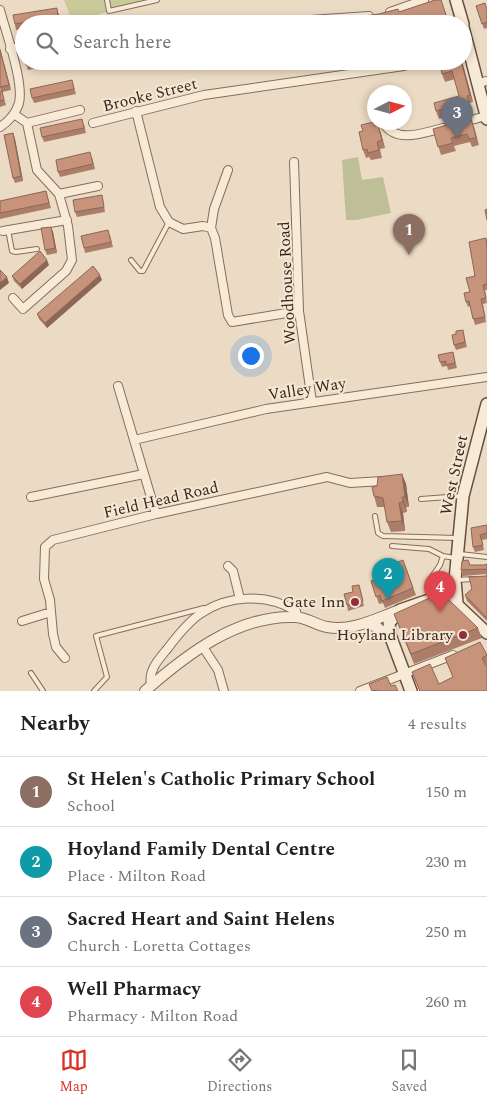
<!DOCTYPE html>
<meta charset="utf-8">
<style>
:root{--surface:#fff;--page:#f2f2f2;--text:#222;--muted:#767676;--line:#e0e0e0;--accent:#d93025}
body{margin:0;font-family:Spectral,serif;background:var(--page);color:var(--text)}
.compass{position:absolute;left:367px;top:85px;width:45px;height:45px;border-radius:50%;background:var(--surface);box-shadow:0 2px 8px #0003;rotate:84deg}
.you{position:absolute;left:250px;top:355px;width:18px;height:18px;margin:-12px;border:4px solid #fff;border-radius:50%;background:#1a73e8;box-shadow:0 0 0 8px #1a73e833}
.badge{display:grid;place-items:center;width:32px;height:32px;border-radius:50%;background:var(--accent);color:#fff;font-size:16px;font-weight:700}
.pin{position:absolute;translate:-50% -41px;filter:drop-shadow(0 1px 2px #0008)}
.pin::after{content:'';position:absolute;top:26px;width:18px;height:15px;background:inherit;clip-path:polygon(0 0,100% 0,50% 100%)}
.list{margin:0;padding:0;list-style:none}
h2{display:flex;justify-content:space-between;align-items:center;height:65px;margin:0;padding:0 20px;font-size:21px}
h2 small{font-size:16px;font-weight:400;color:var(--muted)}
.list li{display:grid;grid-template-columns:32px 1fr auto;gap:15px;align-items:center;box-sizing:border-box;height:70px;padding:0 20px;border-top:1px solid var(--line)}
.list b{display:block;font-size:19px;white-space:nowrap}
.list p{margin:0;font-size:16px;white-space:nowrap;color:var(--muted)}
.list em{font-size:16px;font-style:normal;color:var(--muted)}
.icon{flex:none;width:28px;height:28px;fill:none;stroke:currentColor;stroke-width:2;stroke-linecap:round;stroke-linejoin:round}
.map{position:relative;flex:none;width:487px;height:691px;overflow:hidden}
.search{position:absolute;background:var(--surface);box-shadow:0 2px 8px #0003;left:15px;right:15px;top:15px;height:55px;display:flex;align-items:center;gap:12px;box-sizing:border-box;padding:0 18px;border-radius:28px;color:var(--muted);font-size:19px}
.sheet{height:345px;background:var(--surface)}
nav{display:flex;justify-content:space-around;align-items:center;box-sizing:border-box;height:70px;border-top:1px solid var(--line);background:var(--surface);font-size:14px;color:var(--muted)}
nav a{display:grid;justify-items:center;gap:2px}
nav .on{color:var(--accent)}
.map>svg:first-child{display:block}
.green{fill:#c9ca98}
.cemetery{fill:#bebf97}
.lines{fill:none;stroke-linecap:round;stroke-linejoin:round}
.service-casing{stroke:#866d5b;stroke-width:6}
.minor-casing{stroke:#866d5b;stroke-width:10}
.tertiary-casing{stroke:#866d5b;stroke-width:12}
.secondary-casing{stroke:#674e3e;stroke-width:14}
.service{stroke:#f7ead6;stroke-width:4}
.minor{stroke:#f7ead6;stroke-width:8}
.tertiary{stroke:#f7ead6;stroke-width:10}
.secondary{stroke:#f7ead6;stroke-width:11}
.wall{fill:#ac7e6a}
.shaded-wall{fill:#8c6756}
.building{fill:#c8937b;stroke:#8c6756}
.poi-dot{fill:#922e39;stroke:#f4e7d3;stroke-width:2}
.labels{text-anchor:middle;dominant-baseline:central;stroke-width:4;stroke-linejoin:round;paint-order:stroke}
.street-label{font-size:16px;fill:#36271e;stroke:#f4e7d3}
.poi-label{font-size:16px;fill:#36271e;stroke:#f4e7d3;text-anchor:end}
</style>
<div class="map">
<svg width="487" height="691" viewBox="0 0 487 691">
<rect width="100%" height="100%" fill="#ecdbc4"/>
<path class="green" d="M64,0H143L73,23Z"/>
<path class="cemetery" d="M358,157L362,180L383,177L391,213L356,220H346L342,160Z"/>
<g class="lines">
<defs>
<path id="service" d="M107,0L109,11L157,0
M104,61H117
M8,230L12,251L16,252L37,249
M131,260L140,271H143L169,222
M421,499L461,496
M375,516L378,533L383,536L458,538
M392,546L429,549L443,556L455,558
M460,554L487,557
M457,580L473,579
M429,581L440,565L443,556
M31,673L43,691
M94,691L107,677L96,636L204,608"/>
<path id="minor" d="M0,10C6,33 24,82 19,103C16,113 8,122 0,127
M390,12L424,0
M252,24L369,16
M10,49L24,46
M479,83L487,81
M136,111L160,207L169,222L183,229L203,226L211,228L215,238L228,315L232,322L299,311
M464,122L486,116
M27,123L80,110
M93,123L204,95L404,66L422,61
M383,123C397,144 423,133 443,128
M294,162L299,311L312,402
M59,194L98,186
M211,228L214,209L228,170
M3,231L67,220
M13,298L23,309L66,271L72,260L68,226L59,194L37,170L27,123L14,114
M118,386L156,514
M134,440L266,409L487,377
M31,497L144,474
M228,566L233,571L240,599
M22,621L51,612
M203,647L218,670L224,691
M65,658L56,647L53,634L50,600L44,579L45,547L53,540L156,514L327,477L350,483L382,481
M151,685C148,670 159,659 168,648C177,636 187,623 200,614C228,595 266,593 296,611L297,617
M360,691L453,655"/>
<path id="tertiary" d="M365,623L377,627L392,640
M145,691C186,655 237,615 295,617C306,617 316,625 327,627C352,632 377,618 400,610"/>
<path id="secondary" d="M456,0L463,24
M463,27L487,119
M435,599L445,593L455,580
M452,600L487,633
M457,603L455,580L463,496L487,404
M411,691L390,635L389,623L400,610L429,600"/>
</defs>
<use href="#service" class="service-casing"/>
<use href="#minor" class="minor-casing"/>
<use href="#tertiary" class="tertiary-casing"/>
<use href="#secondary" class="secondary-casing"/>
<use href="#service" class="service"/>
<use href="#minor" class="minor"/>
<use href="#tertiary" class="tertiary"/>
<use href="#secondary" class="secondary"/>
</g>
<path class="wall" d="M441,0L449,24H306L399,12Z
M476,6L487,10V28L484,29Z
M59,13L60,23L52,24H24V28L16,30L15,24Z
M0,48L11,90L2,92L6,105L0,107V91H1L0,88Z
M25,61H70L71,62L28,70Z
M449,61H462L473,102L470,103L472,110L439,119L436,111L459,96L455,79L445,82L442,74Z
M72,80L76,94L34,103L32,98Z
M84,124L86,133L44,142L42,137Z
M378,125L385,148L380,149L382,158L371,160L369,157L366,158L363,150L374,126Z
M474,126L479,145L472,147L470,142L454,146L456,151L441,155L433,129Z
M13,133L15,139L23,181L15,183L13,178Z
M92,157L95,169L60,177L58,172Z
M46,191L51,208L0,219V201Z
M103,200L105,212L77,217L75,212Z
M51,227L53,232L57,253L47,255L45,250Z
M110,235L113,247L85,253L84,248Z
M486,238L487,241V290H485L487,303L483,304L486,322L475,325L470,306L468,307L466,302Z
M49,265L22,289L14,281L12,276Z
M102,280L47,328L39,319L37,314Z
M456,334L464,335L467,347L456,350L454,345Z
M453,352L457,368L448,370L447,366L442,367L440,362Z
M402,474L406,484L409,507H406L407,512L403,513L405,531L391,532L387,522L385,507H377L374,496L377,486Z
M487,525V539L482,540L484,550L475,552L473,547Z
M403,560L416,595L385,608L383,603L379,604L371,581L383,584L400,578Z
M487,564V621L467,601L465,595L487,574L463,576L461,570L470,565H484Z
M359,585L364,606L348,611L347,605L353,592Z
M394,614L478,628L482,638L414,664Z
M487,655V665L486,666L487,691H420L412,672L439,684L453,677L445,658Z"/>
<path class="shaded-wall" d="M0,48L11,90L9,85Z
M461,61H462L473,102L470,95Z
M378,125L381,133L385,148L382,140Z
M13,133L15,139L23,181L21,176Z
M51,227L53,232L57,253L55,248Z
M47,260L49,265L22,289L20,284Z
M100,275L102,280L47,328L45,323Z
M7,277L9,283L0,290V283Z
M402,474L406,484L409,507L405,497Z
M402,497L406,507L407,512L403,502Z
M399,503L403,513L405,531L402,521Z"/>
<path class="building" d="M435,0H441L447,18L444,19L446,24H433V22L428,24H423L422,19L389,24H306L379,14L398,9L399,12Z
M485,3L487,10V22L482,24L476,6Z
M57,8L58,17L15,24L13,15Z
M0,50L9,85L0,87Z
M25,61H44L26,65Z
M449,61H461L470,95L467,96L469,102L436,111L434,103L459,96L452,71L442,74L440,64Z
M72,80L74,89L32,98L30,89Z
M0,91H2L4,100L0,101Z
M471,118L476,138L469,139L467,134L451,138L453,143L438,147L433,129Z
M82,119L84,128L42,137L40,128Z
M373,122L374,126L378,125L382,140L377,142L379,150L368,153L367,149L363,150L359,132L363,131L361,125Z
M13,133L21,176L13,178L4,135Z
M90,152L93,164L58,172L56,160Z
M46,191L49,203L0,213V201Z
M102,195L104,207L75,212L73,200Z
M487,209V220L485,210Z
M51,227L55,248L45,250L41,228Z
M108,230L111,242L84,248L81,236Z
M486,238L487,246V284L483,285L486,298L481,299L485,317L473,319L469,301L466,302L464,293L470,292L466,278L475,276L469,242Z
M40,251L47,260L20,284L12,276Z
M93,266L100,275L45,323L37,314Z
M0,270L7,277L0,283Z
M463,330L465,342L454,345L452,335L456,334V331Z
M453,352L455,363L446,365V361L440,362L438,355Z
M402,474L405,497H402L403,502L399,503L402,521L387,522L383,498L374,496L372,487L377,486L378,477Z
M487,525V533L480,535L483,545L473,547L471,528Z
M403,560L413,588L382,601L380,595L376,597L371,581L381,577L383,584L400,578L395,563Z
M468,560L470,565H484L487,564V570L485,569L461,570L462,561Z
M487,574V618L465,595L472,589L469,577L487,576Z
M359,585L363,601L347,605L344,594L353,592L352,586Z
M434,596L446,597L478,628L411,654L394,614Z
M480,642L487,655L482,658L487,668V691H420L412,672L430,664L439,684L453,677L445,658Z
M387,677L391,686L395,685L398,691H378V690L372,691L369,684Z"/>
<g class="poi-dot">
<circle cx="355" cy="602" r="5"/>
<circle cx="463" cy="635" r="5"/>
</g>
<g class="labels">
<g class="street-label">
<text transform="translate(150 95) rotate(-14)">Brooke Street</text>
<text transform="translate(287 283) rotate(-93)">Woodhouse Road</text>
<text transform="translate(307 389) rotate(-9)">Valley Way</text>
<text transform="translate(454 475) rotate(-78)">West Street</text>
<text transform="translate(161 500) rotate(-13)">Field Head Road</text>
</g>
<g class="poi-label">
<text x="345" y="602">Gate Inn</text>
<text x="453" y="635">Hoyland Library</text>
</g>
</g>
</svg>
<svg class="compass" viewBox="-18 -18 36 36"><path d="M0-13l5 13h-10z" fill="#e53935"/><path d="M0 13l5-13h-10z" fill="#767676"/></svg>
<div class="you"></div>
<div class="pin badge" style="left:409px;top:255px;background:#8d6e63">1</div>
<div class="pin badge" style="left:388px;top:599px;background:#0f9aa8">2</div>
<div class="pin badge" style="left:457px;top:138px;background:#6b7280">3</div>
<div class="pin badge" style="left:440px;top:612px;background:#e0444e">4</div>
<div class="search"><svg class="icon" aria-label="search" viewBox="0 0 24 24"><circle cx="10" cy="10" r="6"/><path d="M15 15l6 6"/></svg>Search here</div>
</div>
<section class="sheet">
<h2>Nearby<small>4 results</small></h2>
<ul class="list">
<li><span class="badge" style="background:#8d6e63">1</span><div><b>St Helen's Catholic Primary School</b><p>School</p></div><em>150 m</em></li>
<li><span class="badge" style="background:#0f9aa8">2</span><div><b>Hoyland Family Dental Centre</b><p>Place · Milton Road</p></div><em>230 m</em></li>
<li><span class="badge" style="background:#6b7280">3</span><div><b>Sacred Heart and Saint Helens</b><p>Church · Loretta Cottages</p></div><em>250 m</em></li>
<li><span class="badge" style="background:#e0444e">4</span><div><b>Well Pharmacy</b><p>Pharmacy · Milton Road</p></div><em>260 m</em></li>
</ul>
</section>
<nav>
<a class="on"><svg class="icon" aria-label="map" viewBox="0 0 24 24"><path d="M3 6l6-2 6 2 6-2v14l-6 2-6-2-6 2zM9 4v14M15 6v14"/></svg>Map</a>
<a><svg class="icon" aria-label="directions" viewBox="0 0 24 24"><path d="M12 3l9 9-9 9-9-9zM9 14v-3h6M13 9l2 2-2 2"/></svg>Directions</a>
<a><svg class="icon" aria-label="saved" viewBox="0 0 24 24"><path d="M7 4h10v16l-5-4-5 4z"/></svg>Saved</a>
</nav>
